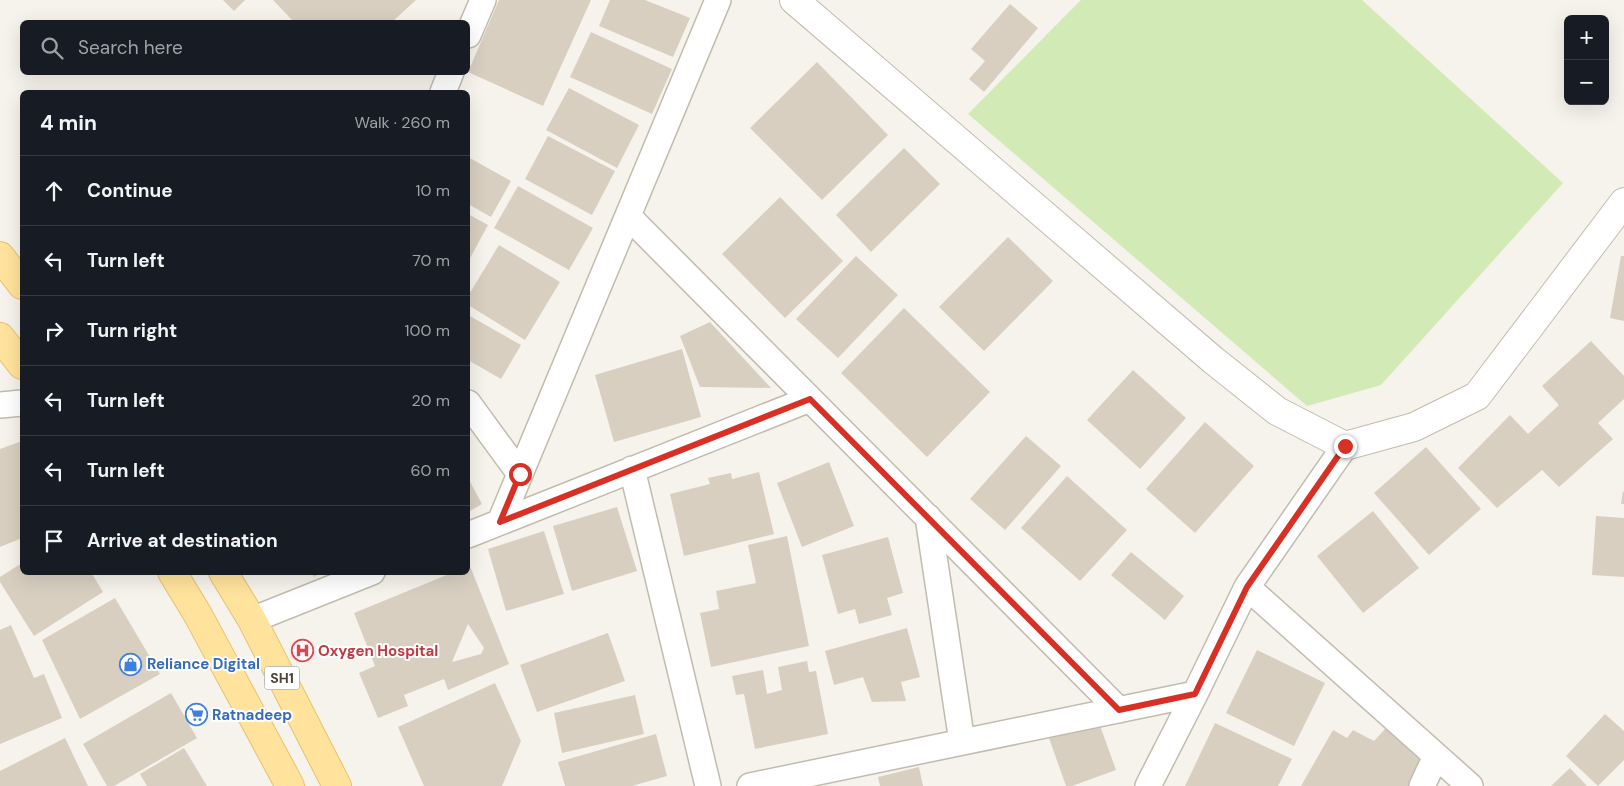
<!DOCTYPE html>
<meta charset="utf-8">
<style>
:root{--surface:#171b24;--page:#20242c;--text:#f1f3f6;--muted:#9ea1a6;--line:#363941}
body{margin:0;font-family:"DM Sans",sans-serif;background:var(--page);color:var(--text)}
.controls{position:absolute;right:15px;top:15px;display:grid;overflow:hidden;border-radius:8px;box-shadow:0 5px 20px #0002}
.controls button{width:45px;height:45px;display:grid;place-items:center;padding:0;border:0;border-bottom:1px solid var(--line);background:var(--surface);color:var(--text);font:25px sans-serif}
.stop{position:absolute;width:15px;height:15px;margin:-11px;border:4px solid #d93025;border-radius:50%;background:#fff}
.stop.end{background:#d93025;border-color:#fff;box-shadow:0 1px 5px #0008}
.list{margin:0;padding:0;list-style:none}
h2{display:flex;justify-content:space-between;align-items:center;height:65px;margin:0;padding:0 20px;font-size:21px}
h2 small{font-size:16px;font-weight:400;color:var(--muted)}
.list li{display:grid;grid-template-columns:32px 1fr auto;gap:15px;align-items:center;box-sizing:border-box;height:70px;padding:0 20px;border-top:1px solid var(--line)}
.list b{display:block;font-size:19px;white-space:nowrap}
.list em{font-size:16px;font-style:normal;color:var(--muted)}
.icon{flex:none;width:28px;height:28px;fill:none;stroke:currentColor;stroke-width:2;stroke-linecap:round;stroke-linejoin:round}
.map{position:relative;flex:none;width:1624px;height:786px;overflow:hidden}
.search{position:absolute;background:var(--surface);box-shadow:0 5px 20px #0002;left:20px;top:20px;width:450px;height:55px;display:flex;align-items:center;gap:12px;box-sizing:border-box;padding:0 18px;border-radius:8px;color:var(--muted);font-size:19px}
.panel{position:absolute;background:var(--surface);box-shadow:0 5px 20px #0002;left:20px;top:90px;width:450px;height:485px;border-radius:8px}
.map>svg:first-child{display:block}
.green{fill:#d2eab5}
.building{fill:#d8cfc1;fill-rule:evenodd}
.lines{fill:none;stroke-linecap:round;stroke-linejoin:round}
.minor-casing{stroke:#c2bbae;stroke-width:28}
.tertiary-casing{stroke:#c2bbae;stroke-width:30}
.primary-casing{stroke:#e6c16a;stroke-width:30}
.minor{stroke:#fff;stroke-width:25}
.tertiary{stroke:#fff;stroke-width:28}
.primary{stroke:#ffe39c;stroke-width:28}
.route{stroke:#d93025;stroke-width:6}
.labels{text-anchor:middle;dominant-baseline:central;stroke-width:4;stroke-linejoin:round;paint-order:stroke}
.shield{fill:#fff;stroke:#817c74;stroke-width:1}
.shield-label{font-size:14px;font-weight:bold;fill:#4b4439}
.health-label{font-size:15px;font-weight:bold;fill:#be3a42;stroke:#fff;text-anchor:start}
.shop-label{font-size:15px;font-weight:bold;fill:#366cbe;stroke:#fff;text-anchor:start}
</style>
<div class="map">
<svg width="1624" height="786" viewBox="0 0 1624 786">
<rect width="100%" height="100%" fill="#f6f3ec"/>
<path class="green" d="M1081,0H1362L1563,183L1381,385L1307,406L968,114Z"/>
<path class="building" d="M223,0H245L234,11Z
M273,0H416L392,22H294Z
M499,0H591L543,106L468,72Z
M610,0H645L690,18L673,57L599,26Z
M1010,4L1038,28L984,92L969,79L985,61L971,49Z
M591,32L672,69L652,114L570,77Z
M817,62L888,135L822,200L750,128Z
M569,88L639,125L617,168L546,130Z
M548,136L615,171L592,215L525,179Z
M904,148L940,184L871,252L836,215Z
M468,157L511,181L491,217L468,204Z
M518,186L593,228L569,270L494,228Z
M780,197L843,261L785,318L722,254Z
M468,214L488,225L468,262Z
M1008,237L1053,281L984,351L939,307Z
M499,245L560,282L525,340L468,305V296Z
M856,256L898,295L838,358L796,319Z
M1621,256H1624V321L1610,318Z
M904,308L990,392L927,457L841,373Z
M468,315L521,345L501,379L468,360Z
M710,322L771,388L700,387L680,336Z
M1591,341L1624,376V399L1598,423L1613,439L1559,487L1542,470L1497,508L1458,468L1510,415L1528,434L1559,405L1542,386Z
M682,349L701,417L614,442L595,375Z
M1133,370L1186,418L1140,469L1087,420Z
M1205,422L1254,466L1195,533L1146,489Z
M1026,436L1061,466L1005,530L970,499Z
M22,441V538L0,547V449Z
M1426,447L1481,509L1429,555L1374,493Z
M829,462L854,526L802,547L777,483Z
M759,472L774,534L684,556L670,494L710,484L708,478L731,473L732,479Z
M1067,476L1127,530L1080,581L1021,528Z
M468,478L482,504L468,512Z
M1623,491L1624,492V504H1621Z
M617,507L637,571L572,591L553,526Z
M1373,511L1419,568L1363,613L1317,556Z
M1596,516L1624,518V577L1592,575Z
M544,531L564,594L506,611L488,549Z
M787,536L809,646L711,667L700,613L719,609L716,591L756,583L748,545Z
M888,537L903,593L887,598L892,615L859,624L855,609L838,614L822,555Z
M1131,552L1184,596L1165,620L1111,575Z
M22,563V572H91L103,592L34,636L0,582V577Z
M470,566L509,664L448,690L444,679L404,695L408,706L378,718L359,673L375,666L354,613L454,572H468V567ZM468,624L484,648L481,654L452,662Z
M311,572H322L314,577Z
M115,598L160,674L80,719L42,640Z
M11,625L34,678L44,674L62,718L0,744V630Z
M907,628L920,677L901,682L906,701L872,702L863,677L834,685L825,651Z
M608,633L625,681L537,712L520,665Z
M1257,650L1325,683L1294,746L1226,713Z
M807,661L809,672L816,671L828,734L755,749L744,694L736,695L732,676L763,670L767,694L782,690L778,667Z
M495,683L521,741L502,786H424L398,727Z
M171,693L197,738L114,786H107L83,744Z
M635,695L644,734L562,753L554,713Z
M1605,714L1624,731V760L1598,786L1566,756Z
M1098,720L1116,770L1072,786H1066L1049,738Z
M1215,723L1292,759L1278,786H1185Z
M1386,728L1429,760L1413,786H1301L1333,730L1347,738L1353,730L1374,741Z
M656,734L667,776L632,786H565L558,762Z
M65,738L88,786H0V771Z
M184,748L207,786H147L140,774Z
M919,767L923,786H880L878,777Z
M1570,768L1587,786H1551Z"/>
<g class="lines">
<defs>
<path id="minor" d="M468,35L483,0
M443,92L451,72
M628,216L1119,710
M468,403L520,474
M0,405L22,403
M1345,446L1247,587L1470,786
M632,469L708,786
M928,517L962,742
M500,522L718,0
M468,535L810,399
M252,620L372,572
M750,786L1195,694
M1148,786L1195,694L1247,587
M1422,786L1436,756"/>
<path id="tertiary" d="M794,0L1213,360L1277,411L1345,446L1414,427L1477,396L1624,202"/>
<path id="primary" d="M0,256L22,285
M0,337L22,365
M172,572L198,615L290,786
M223,572L252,620L337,786"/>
</defs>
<use href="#minor" class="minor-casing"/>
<use href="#tertiary" class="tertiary-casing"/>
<use href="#primary" class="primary-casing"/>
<use href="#minor" class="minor"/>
<use href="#tertiary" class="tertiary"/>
<use href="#primary" class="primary"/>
</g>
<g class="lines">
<path class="route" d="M520,474L500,522L810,399L1119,710L1195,694L1247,587L1345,446"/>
</g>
<defs>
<symbol id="hospital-ring" viewBox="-11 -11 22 22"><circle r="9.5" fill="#fff" stroke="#e0444e" stroke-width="1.5"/><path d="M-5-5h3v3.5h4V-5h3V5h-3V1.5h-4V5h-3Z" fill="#e0444e"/></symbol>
<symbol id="shop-ring" viewBox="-11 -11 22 22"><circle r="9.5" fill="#fff" stroke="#3f7fe0" stroke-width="1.5"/><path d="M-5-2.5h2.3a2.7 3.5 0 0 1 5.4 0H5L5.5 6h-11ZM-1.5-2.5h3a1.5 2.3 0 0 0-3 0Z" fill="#3f7fe0"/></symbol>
<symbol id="supermarket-ring" viewBox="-11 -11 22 22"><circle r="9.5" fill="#fff" stroke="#3f7fe0" stroke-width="1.5"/><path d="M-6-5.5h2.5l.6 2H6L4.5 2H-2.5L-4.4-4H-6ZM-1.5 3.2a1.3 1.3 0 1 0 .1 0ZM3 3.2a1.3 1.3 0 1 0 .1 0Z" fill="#3f7fe0"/></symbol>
</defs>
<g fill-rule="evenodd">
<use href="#hospital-ring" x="290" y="638" width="25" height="25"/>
<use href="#shop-ring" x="118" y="652" width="25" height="25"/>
<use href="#supermarket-ring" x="184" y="702" width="25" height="25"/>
</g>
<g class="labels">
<rect class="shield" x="264.5" y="666.5" width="35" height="23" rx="4"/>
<g class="shield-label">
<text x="282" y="678">SH1</text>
</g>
<g class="health-label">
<text x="318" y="651">Oxygen Hospital</text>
</g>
<g class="shop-label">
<text x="147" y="664">Reliance Digital</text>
<text x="212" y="715">Ratnadeep</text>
</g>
</g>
</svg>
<div class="controls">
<button>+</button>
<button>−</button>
</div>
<div class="stop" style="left:520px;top:474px"></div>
<div class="stop end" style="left:1345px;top:446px"></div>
<div class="search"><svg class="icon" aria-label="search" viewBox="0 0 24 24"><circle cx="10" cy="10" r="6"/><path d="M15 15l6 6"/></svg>Search here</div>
<section class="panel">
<h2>4 min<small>Walk · 260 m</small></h2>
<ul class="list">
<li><svg class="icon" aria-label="ahead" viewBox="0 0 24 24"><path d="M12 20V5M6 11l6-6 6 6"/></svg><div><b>Continue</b></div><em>10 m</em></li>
<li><svg class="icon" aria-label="left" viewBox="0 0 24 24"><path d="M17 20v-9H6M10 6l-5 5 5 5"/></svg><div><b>Turn left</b></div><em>70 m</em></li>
<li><svg class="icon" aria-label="right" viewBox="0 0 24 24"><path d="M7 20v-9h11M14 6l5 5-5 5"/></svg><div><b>Turn right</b></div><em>100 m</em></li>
<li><svg class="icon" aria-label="left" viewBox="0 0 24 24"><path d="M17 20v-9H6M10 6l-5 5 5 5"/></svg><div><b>Turn left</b></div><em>20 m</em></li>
<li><svg class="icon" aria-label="left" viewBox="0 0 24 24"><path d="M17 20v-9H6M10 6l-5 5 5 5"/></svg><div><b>Turn left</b></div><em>60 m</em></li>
<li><svg class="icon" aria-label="arrive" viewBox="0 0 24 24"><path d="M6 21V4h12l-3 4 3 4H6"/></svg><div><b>Arrive at destination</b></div></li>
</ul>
</section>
</div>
